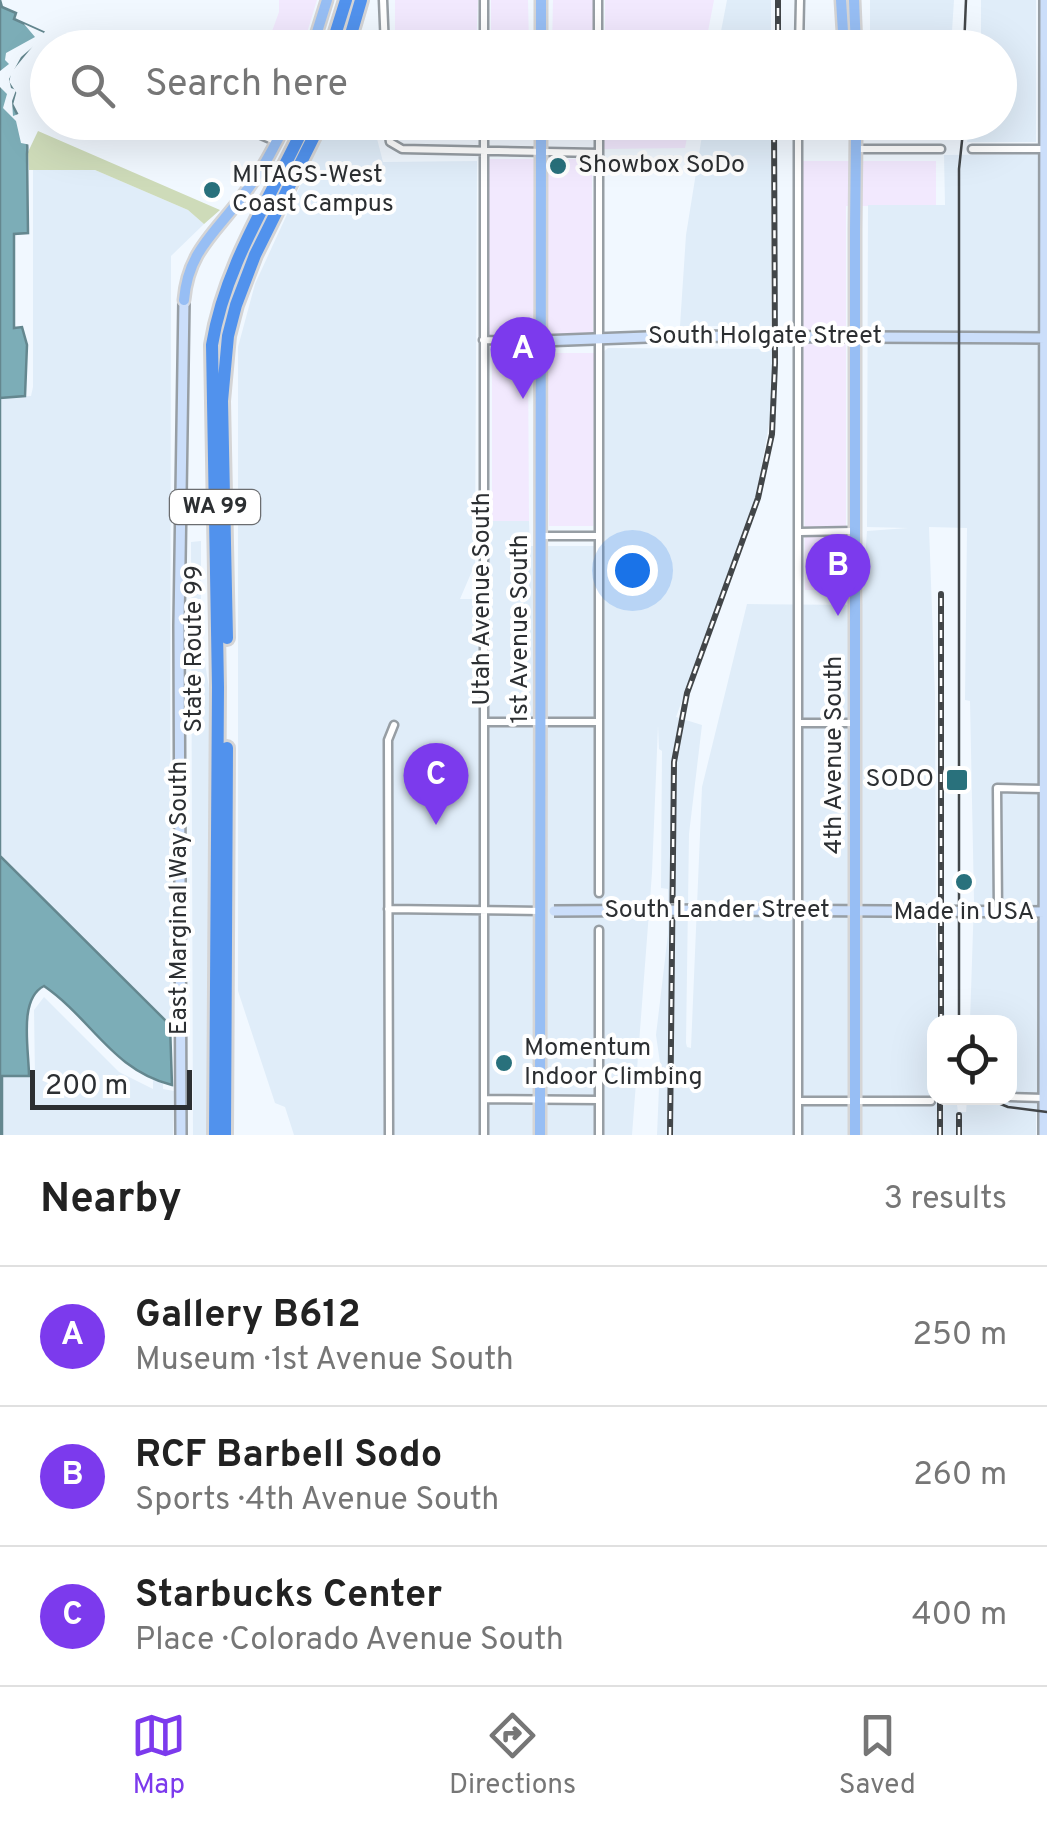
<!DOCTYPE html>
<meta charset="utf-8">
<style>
:root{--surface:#fff;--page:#f2f2f2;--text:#222;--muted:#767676;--line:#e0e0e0;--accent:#7c3aed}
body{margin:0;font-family:Overpass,sans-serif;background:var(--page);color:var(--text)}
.controls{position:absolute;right:30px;bottom:30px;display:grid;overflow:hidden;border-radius:20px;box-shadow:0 10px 40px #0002}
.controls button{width:90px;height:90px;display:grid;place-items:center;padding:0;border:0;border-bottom:2px solid var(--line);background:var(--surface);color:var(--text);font:50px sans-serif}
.scale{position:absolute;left:30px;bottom:25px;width:162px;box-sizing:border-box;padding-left:10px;border:5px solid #2c2f32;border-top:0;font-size:28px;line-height:35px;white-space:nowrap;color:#2c2f32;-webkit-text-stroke:8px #fff;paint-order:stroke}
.you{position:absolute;left:632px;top:570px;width:35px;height:35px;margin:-25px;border:8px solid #fff;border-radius:50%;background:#1a73e8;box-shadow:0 0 0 15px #1a73e833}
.badge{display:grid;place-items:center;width:65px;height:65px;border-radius:50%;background:var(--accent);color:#fff;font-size:32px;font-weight:700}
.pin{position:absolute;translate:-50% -82px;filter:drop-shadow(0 2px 5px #0008)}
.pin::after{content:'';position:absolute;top:52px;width:35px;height:30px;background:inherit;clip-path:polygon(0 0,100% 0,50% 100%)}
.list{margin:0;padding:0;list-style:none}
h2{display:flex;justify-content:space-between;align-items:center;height:130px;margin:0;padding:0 40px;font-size:42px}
h2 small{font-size:32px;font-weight:400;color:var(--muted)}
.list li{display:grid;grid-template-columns:65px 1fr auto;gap:30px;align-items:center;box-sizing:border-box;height:140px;padding:0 40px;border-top:2px solid var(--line)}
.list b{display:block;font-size:38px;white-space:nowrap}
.list p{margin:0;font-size:32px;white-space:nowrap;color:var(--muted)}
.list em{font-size:32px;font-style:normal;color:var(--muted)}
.icon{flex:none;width:55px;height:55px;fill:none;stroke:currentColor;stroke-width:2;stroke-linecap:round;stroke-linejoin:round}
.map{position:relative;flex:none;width:1047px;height:1135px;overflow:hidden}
.search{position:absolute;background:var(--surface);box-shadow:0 10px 40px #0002;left:30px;right:30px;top:30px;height:110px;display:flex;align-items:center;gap:25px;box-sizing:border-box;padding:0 35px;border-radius:55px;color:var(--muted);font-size:38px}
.sheet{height:550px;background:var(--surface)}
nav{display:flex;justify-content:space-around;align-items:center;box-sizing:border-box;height:140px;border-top:2px solid var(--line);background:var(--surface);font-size:28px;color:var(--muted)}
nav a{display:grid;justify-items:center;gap:5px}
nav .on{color:var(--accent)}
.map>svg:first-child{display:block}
.commercial{fill:#f2e9fe}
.built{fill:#e0edf9;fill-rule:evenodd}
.green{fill:#cedbb9}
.water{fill:#7cadb7;stroke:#64878f;stroke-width:2.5}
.pier{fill:#f1f8ff}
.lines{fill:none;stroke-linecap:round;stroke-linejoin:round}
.street-casing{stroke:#979ea4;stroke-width:11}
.secondary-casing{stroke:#979ea4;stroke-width:14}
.primary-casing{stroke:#d5d5d6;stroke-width:15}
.highway-casing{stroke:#d5d5d6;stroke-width:18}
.street{stroke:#fff;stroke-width:6}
.secondary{stroke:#cbdefa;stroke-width:9}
.primary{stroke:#97bef4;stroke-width:10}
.highway{stroke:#5192ed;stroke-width:12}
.tram{stroke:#424649;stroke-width:2.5}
.rail-casing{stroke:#424649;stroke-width:6}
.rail{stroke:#fff;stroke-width:2.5;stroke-dasharray:8;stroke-linecap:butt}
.secondary-bridge-casing{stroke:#979ea4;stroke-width:14;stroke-linecap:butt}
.secondary-bridge{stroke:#cbdefa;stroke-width:9}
.poi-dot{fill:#29717c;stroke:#fff;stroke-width:4}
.labels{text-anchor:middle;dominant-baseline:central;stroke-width:8;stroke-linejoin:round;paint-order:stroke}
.shield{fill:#fff;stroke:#6b6d70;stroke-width:2.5}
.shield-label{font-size:22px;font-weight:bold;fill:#2c2f32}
.poi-label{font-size:25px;fill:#2c2f32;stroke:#fff;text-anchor:start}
.street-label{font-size:25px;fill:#2c2f32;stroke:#fff}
</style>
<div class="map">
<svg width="1047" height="1135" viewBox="0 0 1047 1135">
<rect width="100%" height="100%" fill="#f1f8ff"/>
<path class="commercial" d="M279,0H317L303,46L271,34L279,12Z
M395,0H478L476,47H395Z
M491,0H528L529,47H491Z
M553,0H596V47L552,48Z
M605,0H714L705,47H605Z
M604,123V122L690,123L685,148L604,149Z
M488,159H592L593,337H488Z
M802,161H936V206H846V590H805Z
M492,347H527L528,351L529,521H492Z
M548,353H594L593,526H549Z"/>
<path class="built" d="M727,0H771V47H718Z
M870,0H954L951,47H870Z
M981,0H1036V142H967L970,123L1000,122V48L981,47Z
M329,123H373L383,162L477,161L475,564L460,599H489L490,521H529L530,546H605L603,352L608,348L772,349V407L755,503L676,717L702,725L689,834L686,1043L687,1047L691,1048L702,787L747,604L862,605L867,531L908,528L867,527L868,205H945L944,155L1047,154V1112L1036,1113V1135H657L660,1063L656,1035L668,934V889L661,888L662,751L659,749L658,726L652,873L632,1135H294L285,1107L275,1103L238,991V347L255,284ZM929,527L967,528L965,700L970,701L974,900L970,1022H1010V1098H967L966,1112H958L956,1098H934V1022H946L936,945L935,694Z
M704,123H771V326H680L686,235Z
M870,123H945L944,136H870Z
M33,170H95L188,210L204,224L171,256L170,994L173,999L174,1029L162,1019L163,1089L174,1091L173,1135H2L1,1077L35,1076L34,1010L44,997L119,1072L153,1089V1009L1,855V397L31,396L33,387Z
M201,541V639L211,700V1135H193L191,542Z"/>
<path class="green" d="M38,131L220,210L204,224L188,210L95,170H29L28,152Z"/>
<path class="water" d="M0,0L2,7L16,13L14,19L43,32L10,72L8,82L15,93L12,104C22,124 29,132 27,154L28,233L14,234V328L22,327L27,345L25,396L0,398V856L170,1025L172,1085C112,1070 92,1019 44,986C18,999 29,1050 29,1076H2V1135H0Z"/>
<path class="pier" d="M24,24L44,33L42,39L21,57L9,79L11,88L16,90L12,101L13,116L21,113L32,128L31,145L21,143L16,121L3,108L7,94L0,87V71L9,64L5,60L6,53L35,37Z"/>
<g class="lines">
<defs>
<path id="street" d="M383,0L385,48
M484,0V48
M598,0V48
M799,48L800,0
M387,122L390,142L402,149L599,153
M599,122V893
M238,125L277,142
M856,149H941
M972,149H1046
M483,340L541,341
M800,532L854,531
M541,536H599
M484,722H599
M800,723H855
M388,909L541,911
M998,912L997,788L1044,789
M599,930V1135
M1010,1097L1044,1098
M484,1099L599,1100
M798,1101H931
M389,1135L388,740L394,725
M484,1135V122
M798,1135V122"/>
<path id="secondary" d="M541,341L674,336L1047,338
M707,910L1047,912
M181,1135L179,625L184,300
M1044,1135L1045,0"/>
<path id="primary" d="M541,0V48
M841,0L844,48
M854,0L856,48
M312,48L327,0
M184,300C188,252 214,234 241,198C259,175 274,149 286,122
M540,1135L541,122
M855,1135V229L856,136L860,122"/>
<path id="highway" d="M331,48L346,0
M347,48L361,0
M227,638L222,401L228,336L236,305L255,255L321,122
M215,1135L218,687L212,345C225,264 272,196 306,122
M225,1135L227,748"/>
</defs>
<use href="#street" class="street-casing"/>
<use href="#secondary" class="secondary-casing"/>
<use href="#primary" class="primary-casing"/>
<use href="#highway" class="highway-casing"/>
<use href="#street" class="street"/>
<use href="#secondary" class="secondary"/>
<use href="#primary" class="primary"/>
<use href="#highway" class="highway"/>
<path class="tram" d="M964,48L966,0
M959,1022V169L964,122
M986,1098L1008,1107L1047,1112"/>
<defs>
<path id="rail" d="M778,48V0
M941,1022V594
M670,1135L674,762L687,693L758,498L772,434L775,363L774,122
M940,1135V1098
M959,1135V1115"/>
</defs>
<use href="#rail" class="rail-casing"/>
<use href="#rail" class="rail"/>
<defs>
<path id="secondary-bridge" d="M554,911L707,910"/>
</defs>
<use href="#secondary-bridge" class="secondary-bridge-casing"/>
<use href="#secondary-bridge" class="secondary-bridge"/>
</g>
<g class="poi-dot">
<circle cx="558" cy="166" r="10"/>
<circle cx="212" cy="190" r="10"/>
<rect x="945" y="768" width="24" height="24" rx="5"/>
<circle cx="964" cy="882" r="10"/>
<circle cx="504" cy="1063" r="10"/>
</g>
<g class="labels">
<rect class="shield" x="170" y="490" width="90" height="34" rx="8"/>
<g class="shield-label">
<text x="215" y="507">WA 99</text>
</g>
<g class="poi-label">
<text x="578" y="166">Showbox SoDo</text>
<text x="232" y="176">MITAGS-West<tspan x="232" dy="29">Coast Campus</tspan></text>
<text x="934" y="780" text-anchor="end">SODO</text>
<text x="964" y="913" text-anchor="middle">Made in USA</text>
<text x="524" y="1049">Momentum<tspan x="524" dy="29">Indoor Climbing</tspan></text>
</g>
<g class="street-label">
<text x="765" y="337">South Holgate Street</text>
<text transform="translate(483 599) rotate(-90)">Utah Avenue South</text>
<text transform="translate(521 629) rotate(-90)">1st Avenue South</text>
<text transform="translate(195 649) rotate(-90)">State Route 99</text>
<text transform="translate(835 755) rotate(-90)">4th Avenue South</text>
<text transform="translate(180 898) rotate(-90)">East Marginal Way South</text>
<text x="717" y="911">South Lander Street</text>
</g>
</g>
</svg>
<div class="controls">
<button><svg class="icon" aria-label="locate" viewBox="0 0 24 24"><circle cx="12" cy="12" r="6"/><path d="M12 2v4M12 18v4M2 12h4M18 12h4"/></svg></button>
</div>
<div class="scale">200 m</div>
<div class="you"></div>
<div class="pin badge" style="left:523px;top:399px">A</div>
<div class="pin badge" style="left:838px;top:616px">B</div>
<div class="pin badge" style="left:436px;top:825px">C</div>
<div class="search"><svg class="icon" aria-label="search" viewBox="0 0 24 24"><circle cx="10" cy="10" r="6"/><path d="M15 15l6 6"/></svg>Search here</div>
</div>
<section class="sheet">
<h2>Nearby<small>3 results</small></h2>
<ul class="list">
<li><span class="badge">A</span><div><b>Gallery B612</b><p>Museum · 1st Avenue South</p></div><em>250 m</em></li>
<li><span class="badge">B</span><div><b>RCF Barbell Sodo</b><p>Sports · 4th Avenue South</p></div><em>260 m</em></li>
<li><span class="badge">C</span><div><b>Starbucks Center</b><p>Place · Colorado Avenue South</p></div><em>400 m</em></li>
</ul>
</section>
<nav>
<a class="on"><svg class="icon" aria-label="map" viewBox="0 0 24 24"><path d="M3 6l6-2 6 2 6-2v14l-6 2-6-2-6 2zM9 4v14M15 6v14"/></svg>Map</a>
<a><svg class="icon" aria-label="directions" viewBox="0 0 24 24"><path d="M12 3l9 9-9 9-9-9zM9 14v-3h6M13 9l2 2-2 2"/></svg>Directions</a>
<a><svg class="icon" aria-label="saved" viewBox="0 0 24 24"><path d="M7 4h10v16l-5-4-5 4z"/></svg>Saved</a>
</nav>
